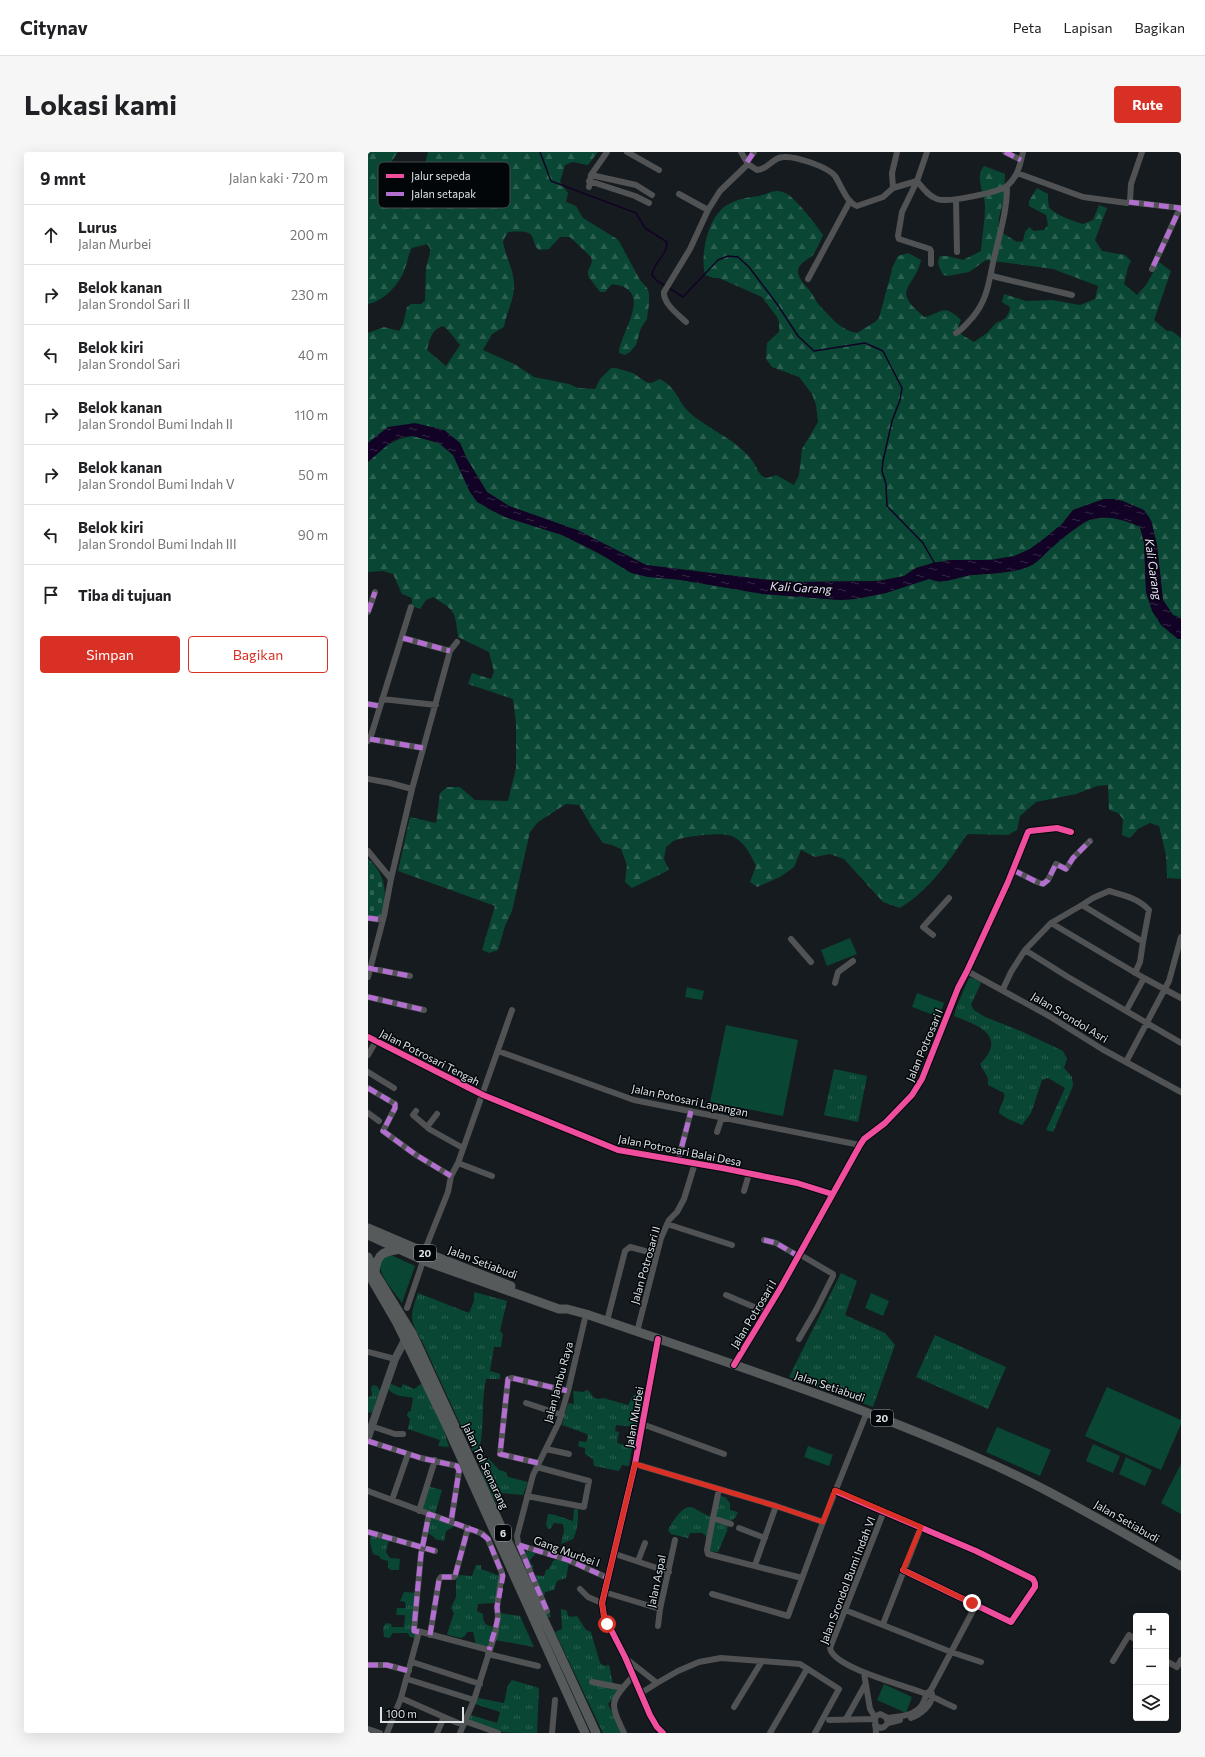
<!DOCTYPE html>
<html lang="id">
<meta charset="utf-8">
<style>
:root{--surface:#fff;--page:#f6f6f6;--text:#202124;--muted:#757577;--line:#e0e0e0;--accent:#d93025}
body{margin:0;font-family:Commissioner,sans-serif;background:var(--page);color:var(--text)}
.controls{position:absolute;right:12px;bottom:12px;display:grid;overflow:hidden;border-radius:4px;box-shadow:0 4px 16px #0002}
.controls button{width:36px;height:36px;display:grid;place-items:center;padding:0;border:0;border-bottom:1px solid var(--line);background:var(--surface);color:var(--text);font:20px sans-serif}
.scale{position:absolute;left:12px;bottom:10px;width:84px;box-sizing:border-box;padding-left:4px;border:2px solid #dce3e8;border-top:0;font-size:11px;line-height:14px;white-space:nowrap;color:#dce3e8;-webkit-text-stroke:3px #030609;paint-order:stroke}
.stop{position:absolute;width:12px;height:12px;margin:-9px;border:3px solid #d93025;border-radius:50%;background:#fff}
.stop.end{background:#d93025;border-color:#fff;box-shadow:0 1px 4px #0008}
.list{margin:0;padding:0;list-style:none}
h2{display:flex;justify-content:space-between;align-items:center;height:52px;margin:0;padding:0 16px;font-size:17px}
h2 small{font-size:13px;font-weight:400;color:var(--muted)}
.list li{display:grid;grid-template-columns:26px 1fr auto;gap:12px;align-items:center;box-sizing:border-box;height:60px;padding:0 16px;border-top:1px solid var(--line)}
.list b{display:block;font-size:15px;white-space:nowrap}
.list p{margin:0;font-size:13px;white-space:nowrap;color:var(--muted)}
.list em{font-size:13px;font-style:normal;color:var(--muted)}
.actions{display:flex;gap:8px;padding:12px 16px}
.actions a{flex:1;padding:9px 0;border:1px solid var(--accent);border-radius:4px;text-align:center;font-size:14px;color:var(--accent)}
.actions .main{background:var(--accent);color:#fff}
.icon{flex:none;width:22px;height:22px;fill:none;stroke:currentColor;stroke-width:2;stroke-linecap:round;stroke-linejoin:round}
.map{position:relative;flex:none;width:813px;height:1581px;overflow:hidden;border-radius:4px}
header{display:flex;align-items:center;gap:24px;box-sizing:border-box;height:56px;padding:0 20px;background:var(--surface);border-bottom:1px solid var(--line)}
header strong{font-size:19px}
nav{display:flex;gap:22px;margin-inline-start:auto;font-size:14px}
.intro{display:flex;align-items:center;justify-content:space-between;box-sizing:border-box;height:96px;padding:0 24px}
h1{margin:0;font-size:28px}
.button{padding:10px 18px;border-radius:4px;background:var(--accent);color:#fff;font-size:14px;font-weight:700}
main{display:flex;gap:24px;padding:0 24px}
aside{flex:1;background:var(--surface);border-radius:4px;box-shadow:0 4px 16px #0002}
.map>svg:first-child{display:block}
.grass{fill:url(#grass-tufts)}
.forest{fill:url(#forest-firs);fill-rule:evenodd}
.cemetery{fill:url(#cemetery-stones)}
.park{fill:#094734}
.water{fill:url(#water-ripples)}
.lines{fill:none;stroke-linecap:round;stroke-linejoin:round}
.stream{stroke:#120225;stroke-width:1.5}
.minor{stroke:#505253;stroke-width:6}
.major{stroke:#505355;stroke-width:8}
.highway{stroke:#565a5b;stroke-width:9}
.quiet{stroke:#b36fd0;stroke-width:5;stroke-dasharray:10 5;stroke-linecap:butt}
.cycleway-casing{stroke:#030609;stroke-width:8}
.cycleway{stroke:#ef4d9e;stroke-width:6}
.route{stroke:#d93025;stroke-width:5}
.labels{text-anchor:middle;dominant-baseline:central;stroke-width:3;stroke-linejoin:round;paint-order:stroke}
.shield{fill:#030609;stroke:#9ba1a5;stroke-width:1}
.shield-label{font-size:10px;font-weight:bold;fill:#dce3e8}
.street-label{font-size:11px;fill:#dce3e8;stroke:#030609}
.water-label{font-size:12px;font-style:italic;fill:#e9dbfc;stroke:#030609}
.key{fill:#030609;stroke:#44484c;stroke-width:1}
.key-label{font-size:11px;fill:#dce3e8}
</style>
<header>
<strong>Citynav</strong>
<nav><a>Peta</a><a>Lapisan</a><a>Bagikan</a></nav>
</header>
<div class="intro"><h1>Lokasi kami</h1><a class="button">Rute</a></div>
<main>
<aside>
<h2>9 mnt<small>Jalan kaki · 720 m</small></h2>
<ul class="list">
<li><svg class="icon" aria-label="ahead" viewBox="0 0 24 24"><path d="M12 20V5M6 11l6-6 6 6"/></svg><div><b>Lurus</b><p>Jalan Murbei</p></div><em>200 m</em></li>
<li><svg class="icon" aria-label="right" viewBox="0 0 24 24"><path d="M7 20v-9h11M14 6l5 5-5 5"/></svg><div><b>Belok kanan</b><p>Jalan Srondol Sari II</p></div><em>230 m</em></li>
<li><svg class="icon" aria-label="left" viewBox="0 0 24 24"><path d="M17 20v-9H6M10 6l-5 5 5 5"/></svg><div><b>Belok kiri</b><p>Jalan Srondol Sari</p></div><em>40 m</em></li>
<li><svg class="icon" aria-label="right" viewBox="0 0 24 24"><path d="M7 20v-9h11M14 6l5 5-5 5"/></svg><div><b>Belok kanan</b><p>Jalan Srondol Bumi Indah II</p></div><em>110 m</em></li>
<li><svg class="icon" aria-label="right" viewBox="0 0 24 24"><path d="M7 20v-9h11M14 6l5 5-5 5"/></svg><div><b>Belok kanan</b><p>Jalan Srondol Bumi Indah V</p></div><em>50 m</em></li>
<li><svg class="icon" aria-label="left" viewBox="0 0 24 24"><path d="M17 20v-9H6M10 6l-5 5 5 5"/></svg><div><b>Belok kiri</b><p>Jalan Srondol Bumi Indah III</p></div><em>90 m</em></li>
<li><svg class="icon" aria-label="arrive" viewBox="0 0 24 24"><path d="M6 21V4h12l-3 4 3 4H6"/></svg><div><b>Tiba di tujuan</b></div></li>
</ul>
<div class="actions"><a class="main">Simpan</a><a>Bagikan</a></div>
</aside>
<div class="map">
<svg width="813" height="1581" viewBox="0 0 813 1581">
<defs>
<pattern id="grass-tufts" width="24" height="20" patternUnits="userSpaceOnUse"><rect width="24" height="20" fill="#094734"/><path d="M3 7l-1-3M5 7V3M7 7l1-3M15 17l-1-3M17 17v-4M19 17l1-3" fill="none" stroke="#2c6151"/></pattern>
<pattern id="forest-firs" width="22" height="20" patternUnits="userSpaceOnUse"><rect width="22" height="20" fill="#094734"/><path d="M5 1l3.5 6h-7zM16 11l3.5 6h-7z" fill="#2c6151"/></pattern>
<pattern id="cemetery-stones" width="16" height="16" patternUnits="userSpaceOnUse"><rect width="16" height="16" fill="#094734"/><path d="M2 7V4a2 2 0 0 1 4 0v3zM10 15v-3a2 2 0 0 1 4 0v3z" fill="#2c6151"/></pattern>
<pattern id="water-ripples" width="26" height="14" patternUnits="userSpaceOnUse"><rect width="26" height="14" fill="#120225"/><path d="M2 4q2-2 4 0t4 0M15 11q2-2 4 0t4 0" fill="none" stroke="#342745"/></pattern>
</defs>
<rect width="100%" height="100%" fill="#161b1f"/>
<path class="grass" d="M601,826L607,827L613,831L603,853L606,858L617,865L655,880L695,899L699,907L696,916L704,925L705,934L685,980L678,978L697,936L680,926L674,928L663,961L654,973L640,967L631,961C631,954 638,948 636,941L620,933V926L612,912C640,884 610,873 586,864L588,856Z
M466,917L499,924L490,970L456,963Z
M473,1121L489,1129L477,1163L517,1181L527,1193L505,1255L421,1225Z
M106,1140L139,1149L132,1179L135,1182L133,1195H126L122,1219L132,1222V1227H118C113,1250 117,1275 111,1298L105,1300L54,1189C41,1168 42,1164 50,1141L101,1161L106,1149Z
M567,1183L638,1215L620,1257L548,1225Z
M23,1232L33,1236L35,1232L46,1237L53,1232L58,1235L71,1263L81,1295L70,1294L72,1288L40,1277L42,1267L39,1264L40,1260L43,1259L45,1246C36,1244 25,1245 20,1236Z
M5,1233L9,1234L12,1239L4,1261L0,1260V1245L4,1244L3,1236Z
M219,1238L222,1240L225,1245L230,1247L235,1246L260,1253L265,1244L273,1239L280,1245L275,1269L268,1275L248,1273L247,1279L251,1280L249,1291L264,1295L261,1314L254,1313L251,1319L226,1314L225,1307L217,1302V1296L210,1294L211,1289L218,1290L220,1285L219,1282L194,1273L200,1251L206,1252L205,1239L215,1240Z
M120,1306L131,1318L138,1320L140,1325L160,1330L155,1343L132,1341L131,1348L135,1355H130L116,1328L110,1308Z
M59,1334L74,1338L67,1362L53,1357Z
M352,1344L357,1345L362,1351V1358L370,1360L367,1366L360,1371L359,1379L350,1400L338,1399V1384L334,1381H322L320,1386L303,1382L300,1378C303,1372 314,1354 322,1355C326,1355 337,1363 343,1365Z
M206,1357H210C210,1367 210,1378 205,1387L193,1392L196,1379L195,1372L186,1371L182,1377H180L178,1373L180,1362L187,1363L205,1369Z
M63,1364L85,1372V1375L78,1379L76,1389L67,1387L66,1385L59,1381Z
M3,1383L21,1387L18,1400L22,1406L32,1407L31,1418H23L20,1416V1409L13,1407L11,1404L5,1402L2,1390Z
M159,1399L168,1401L162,1408L163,1412L165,1413L164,1423L176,1424L178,1418L181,1417L185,1409L189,1407L201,1411L198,1426L189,1429L186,1438L177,1440L176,1444L183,1465L179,1466L152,1403Z
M108,1413H113V1417L132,1424L127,1451L110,1452L109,1459L115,1462C115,1472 118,1473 126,1475L120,1496L108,1492L105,1480H99L97,1484L93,1486L80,1483L79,1482L86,1461L83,1456L88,1445V1429L90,1423L104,1424Z
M36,1440L49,1441L44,1480L50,1482L48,1486L42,1485L40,1481H25L21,1486L16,1485L15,1476L18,1471L23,1472L24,1475H36L37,1463H28L29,1456H38L37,1450L32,1449Z
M193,1457L198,1458L201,1465L209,1464L218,1478L223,1480L232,1511L236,1514L241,1513L245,1532L249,1534V1542L240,1552L254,1581H235L187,1480L194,1477Z
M132,1461L152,1464L166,1495L127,1488Z
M144,1528L171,1536L169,1581C145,1581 120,1581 98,1573L103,1563L129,1571L132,1560L107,1552L110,1546L136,1551L140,1533Z"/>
<path class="forest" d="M0,0H30C21,12 18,22 19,37L27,43L46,40L52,32L60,0H230L220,13L205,10L197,13L192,30L200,41L198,50L208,54L215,66L249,87L252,91L272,128L279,136L281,141V152L279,167L273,176L268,193L262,200L257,203L251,201C251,185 278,149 259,137C256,134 249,133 244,132L237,140H232L220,124V119L224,110L223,105L202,85H192L181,97L171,98C165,93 167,88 163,83C159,78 146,80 140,80L135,89C137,105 147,119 146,135C146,149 138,161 136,175L124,182L115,198L148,213L166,225L201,232L210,236L227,237L232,227L243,216H248L265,221L278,230L283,231L292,227C310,237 309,249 322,261C340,277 367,287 382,306C387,311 389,319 394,324L399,326L408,323L426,333L431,323L434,297L450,270L448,253L444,242L431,225L404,215L398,207L399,191L411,180V170L409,165L394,145L351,126H346L337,123C332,102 340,62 361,52C370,47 381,45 391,44C401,42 406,36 417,41C427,45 449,74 455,83C452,90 449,97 445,103C440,108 432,110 430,118C429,126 438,134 442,139C446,144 448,150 452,154C462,165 474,179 489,181L507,170L511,166L525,114L530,104L540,101L553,108C546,138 522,136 556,165C574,162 574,150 593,168L590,175L594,183L606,190L619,181L629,170C637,169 641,163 642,155L634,150L636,142L658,149L684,148L712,153L727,147L730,134L685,117L618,108L601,120L580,124L575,123C572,116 568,112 572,104H580L595,108L613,99C614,84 617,69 617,54C617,42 606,25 616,14L637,22L636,45L631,66L630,78L649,90L655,89L657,80L661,75L666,79L676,78L680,73L678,63L661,54V49L669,36L680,42C680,46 680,51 681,55C685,62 707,70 715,72L725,68L731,53L739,56L727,88L734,99L757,103L763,109L760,115L756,132L769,143L778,133L791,110L803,119L786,168L799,179H804L813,186V466L805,463L795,448L789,393L783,368L746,347H736L705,358L694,372L677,386L662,397L646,404L623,408H583L565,411L548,416L536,424L511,429L428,430L401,428L278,413L209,378L141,354L119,340L99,307L92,291L76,278L64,275H20L0,291V181L16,175L31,179L35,172L39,155L43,152H53L57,149L58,116L62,101V96L59,92L44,96C40,102 40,109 37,116C32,132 16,149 0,152ZM75,174C84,181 85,185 92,193L78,214L59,198C62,187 63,178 75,174Z
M45,284L71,291L85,303L102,340L120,357L137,365L194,383L245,409L313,428L395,442L472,448L487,447L518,441L561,426L571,430L604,423L631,421L700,382L720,368L743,365L760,369L772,375L776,391L778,440L810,487H813V727L799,726L798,703L791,674L782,671L770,677L762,686L754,683L755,667L750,661L741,658L740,633L729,634L708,642L668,650L652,664L649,678L640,683L599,682C581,710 561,738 532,756L515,750L476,707L462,702L447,705L433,698L426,715L412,725L389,735L382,730L388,714C383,703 377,691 366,685C356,679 319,684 308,688C304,689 301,693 298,695L296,707L301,718L264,736L257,730L259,713L253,697L244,693L235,691L225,677L211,653L198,652L170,670L162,680L144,759L137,774L130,798L121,801L114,798L127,754L30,719L42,665L68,671L72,641L79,635H92L107,648L140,649L148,616V571L145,547L100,532L104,521L123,527L126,520L121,500L90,485C87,458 87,459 65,445L58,448L52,457L44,454V446L34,442L25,422L15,419L0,420V310C12,296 27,286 45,284Z"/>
<path class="cemetery" d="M0,707C20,723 20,748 11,771L0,768Z"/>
<path class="park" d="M482,786L489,802L459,814L453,798Z
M319,835L336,839L334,848L317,845Z
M549,841L576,851L571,865L544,855Z
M358,873L430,888L415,964L342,950Z
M21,1102L47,1114L34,1151C26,1139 10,1124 12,1109Z
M503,1141L521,1149L515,1164L497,1156Z
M739,1235L813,1268V1272L793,1318L717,1284Z
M629,1275L683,1298L672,1324L618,1300Z
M725,1292L752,1304L745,1321L718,1309Z
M440,1294L465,1303L461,1314L436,1305Z
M758,1305L784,1318L777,1334L751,1322Z
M813,1312V1362L793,1351Z
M516,1532L544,1545L538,1561L509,1548Z"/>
<path class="water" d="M47,271L76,278L92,291L99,307L119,340L141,354L209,378L278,413L401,428L428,430L511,429L536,424L548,416L565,411L583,408H623L646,404L662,397L677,386L694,372L705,358L736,347H746L755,349L776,358L783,368L789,393L795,448L805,463L813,466V487H810L793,473L784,459L778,440L776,391L772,375C758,368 734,361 719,369C705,376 692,389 680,399C675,404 669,411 662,414C644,422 624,421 605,423C587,425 578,433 561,427L518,441L487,447L472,448L395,442L313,428L280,425L263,421L229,400L194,383L137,365L109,350L102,340L85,303L71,291L45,284L33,285L24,289L0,310V291L20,275Z"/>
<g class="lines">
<path class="stream" d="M172,0L183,29L268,61L277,76L299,90C300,102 285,111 284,123L289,129L298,134
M301,136L315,145L350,108L360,104L370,105L381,115L409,152L430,184L446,199L497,191L515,199L534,236L532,248L524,269L515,309L514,319L518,332L519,354L555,391L567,412"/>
<path class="minor" d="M259,0L291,18
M373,0L380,12L389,18C400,18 404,5 416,5C428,4 460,15 467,24C473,33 478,50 489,54L515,45L525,36
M559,0L549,29L534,60L530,84L531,87L562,97L563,99V112
M637,0L653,8
M379,10L386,0
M649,21L715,45L759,51L762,49L763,32L774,0
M223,23L268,33L284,43
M221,29L267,44L281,51
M221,35L223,23L239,0
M525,36L549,29C555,36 560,44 569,47C579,51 634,40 640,33C650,24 652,13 655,0
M525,36L524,21L529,0
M311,42L340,58
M588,48L589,100
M761,50L812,56L784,117
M623,123L628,125L704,143
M440,127L482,49
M318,170C311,163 295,152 296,140L322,97L340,58L352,39L380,12
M588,181C595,177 598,172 604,166C622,145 621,124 628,98C633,77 639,57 639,35
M0,460L7,440
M35,486L82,499
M14,547L68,553
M0,552L11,554
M2,587L55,596
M0,589L2,587L43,455
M0,627L22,631L44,637
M0,699L23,727
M645,718L669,730L675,732L680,728L688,712L698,717L705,706L722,689
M714,753L725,746L741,739C755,743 770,746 781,758L775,790
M0,766L15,768
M683,771L714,753L775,790L772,810L767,821
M565,783L555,775L581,746
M423,787L443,810
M657,798L683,771L776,826
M0,816L42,824
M599,819L681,864L734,897L813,940
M0,825L16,764L23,727L44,637L82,499L89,490
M467,831L470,820L485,809
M635,837L643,820L657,798L700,825L813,891
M0,845L56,858
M758,859L776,826L813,846
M0,885L115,943L250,998L354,1016L429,1031L464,1042
M130,899L266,948L492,993
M0,903L8,889
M758,910L801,829L813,785
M0,920L26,936
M0,936L27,952V956L15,979L48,1003L83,1024
M48,959L45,963L59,975
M0,961L11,969
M69,962L59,975L61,977L95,996
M349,980L354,965
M310,1009L323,959
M90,1011L124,1024
M376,1039L381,1022
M299,1072L364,1093
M396,1088L408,1091L430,1104
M56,1100L80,1040L83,1024L90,1011L144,858
M358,1143L398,1160
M39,1156L55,1109
M239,1169L257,1099L262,1095L277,1099
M269,1180L293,1086L301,1068L309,1060L316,1047L327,1011
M290,1187L267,1312L234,1451L236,1464L257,1505L282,1563L289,1575L295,1581
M431,1187L448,1158L465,1124V1122L431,1102
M0,1200L27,1207
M366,1213L412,1137L492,993L496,987L517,971L544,943L554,927L590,836L599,819L640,730L660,680L662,679L689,676L703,680
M158,1251L194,1263
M274,1272L356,1302
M3,1274L27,1282H35
M0,1289L53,1306L89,1314L91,1319L83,1370
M178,1297L201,1302
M170,1311L132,1302L140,1227L144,1226L200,1239
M267,1312L408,1354L455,1370
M0,1339L115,1382L120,1387L134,1421L129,1455L130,1465L127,1482L106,1548L92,1581
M467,1339L608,1399L665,1427L667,1431V1435L643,1470L535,1418
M159,1344L216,1355L221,1329L169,1315
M24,1348L40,1302
M51,1359L67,1308
M516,1359L462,1496C465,1516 539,1534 558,1542C568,1546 577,1551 586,1555
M61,1362L53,1402L46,1478L121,1498
M345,1366L351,1337
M363,1372L345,1366L339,1398L340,1402L434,1426
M371,1376L397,1386
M0,1380L67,1399
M151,1393L200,1408L240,1426
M247,1402L301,1420
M270,1409L277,1391
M387,1413L408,1354
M212,1437L220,1445L234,1451
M236,1440L292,1457
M344,1442L420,1464L455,1370L499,1260
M477,1458L583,1500L613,1510
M179,1459L150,1391L149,1384L165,1323L191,1270L200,1239L218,1162
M515,1472L553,1375
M290,1474L292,1457L307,1388
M62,1483L71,1428L73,1425H86L87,1424L100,1376
M120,1502L170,1514
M260,1508L289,1531L310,1519L331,1510L353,1506L432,1512L471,1537L447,1581
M745,1509L761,1483L768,1488
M798,1509L809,1515L813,1508
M44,1510L112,1532
M0,1513H19L41,1519
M496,1521L502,1557L507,1565
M39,1527L106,1548
M224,1530L255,1536
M273,1541L289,1531
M33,1546L76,1565L69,1581
M366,1555L394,1509
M76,1565L90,1571
M519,1566C537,1564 555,1563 558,1542L563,1538L608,1453
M543,1566C552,1563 565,1553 564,1542
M478,1567L497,1533
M461,1568L507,1567
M97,1569L130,1581
M520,1571L532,1568
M507,1573L512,1576L516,1575L520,1571L518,1565L512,1562L507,1565L508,1581
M0,1577L12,1581
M19,1581L33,1546L51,1480
M184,1581L187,1548
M256,1581C241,1549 242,1551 265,1524
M402,1581L439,1517"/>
<path class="major" d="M0,1285L27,1207L39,1184"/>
<path class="highway" d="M0,1076L56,1100L143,1134
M0,1083L59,1110L191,1157H199L218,1162C348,1207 480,1249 606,1304C678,1335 745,1375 813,1414
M0,1105L7,1121L44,1181L228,1581
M7,1120C9,1101 15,1100 32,1097
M0,1121L29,1171L77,1270L217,1581"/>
<path class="quiet" d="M637,0L653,8
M379,10L386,0
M761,50L812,56L784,117
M0,460L7,440
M35,486L82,499
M0,552L11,554
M2,587L55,596
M645,718L669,730L675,732L680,728L688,712L698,717L705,706L722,689
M0,766L15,768
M0,816L42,824
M0,845L56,858
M0,936L27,952V956L15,979L48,1003L83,1024
M310,1009L323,959
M396,1088L408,1091L430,1104
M0,1289L53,1306L89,1314L91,1319L83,1370
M170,1311L132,1302L140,1227L144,1226L200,1239
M0,1380L67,1399
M151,1393L200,1408L240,1426
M151,1393L179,1459
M51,1480L46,1479V1476L53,1402L61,1362L111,1380L120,1387L135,1424L129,1455L130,1465L128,1474L121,1498
M62,1483L71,1428L73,1425H86L87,1424L100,1376
M0,1513H19L41,1519"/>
<defs>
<path id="cycleway" d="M0,885L115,943L250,998L354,1016L429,1031L464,1042
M290,1187L267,1312L234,1451L236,1464L257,1505L282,1563L289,1575L295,1581
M366,1213L412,1137L492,993L496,987L517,971L544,943L554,927L590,836L599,819L640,730L660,680L662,679L689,676L703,680
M467,1339L608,1399L665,1427L667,1431V1435L643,1470L535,1418"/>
</defs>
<use href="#cycleway" class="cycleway-casing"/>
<use href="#cycleway" class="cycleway"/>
</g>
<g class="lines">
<path class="route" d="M239,1472L236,1464L234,1451L267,1312L408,1354L455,1370L467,1338L553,1375L535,1418L604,1451"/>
</g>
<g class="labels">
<g class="shield">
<rect x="46" y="1093" width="22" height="16" rx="3"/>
<rect x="503" y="1258" width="22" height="16" rx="3"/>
<rect x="127" y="1373" width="16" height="16" rx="3"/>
</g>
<g class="shield-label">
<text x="57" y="1101">20</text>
<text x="514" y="1266">20</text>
<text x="135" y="1381">6</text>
</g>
<g class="street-label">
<text transform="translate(702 865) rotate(31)">Jalan Srondol Asri</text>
<text transform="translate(556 893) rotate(-67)">Jalan Potrosari I</text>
<text transform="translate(62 905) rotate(27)">Jalan Potrosari Tengah</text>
<text transform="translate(322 948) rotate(12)">Jalan Potosari Lapangan</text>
<text transform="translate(312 998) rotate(11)">Jalan Potrosari Balai Desa</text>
<text transform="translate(115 1110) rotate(21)">Jalan Setiabudi</text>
<text transform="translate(277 1113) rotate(-74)">Jalan Potrosari II</text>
<text transform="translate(385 1162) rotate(-59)">Jalan Potrosari I</text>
<text transform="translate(190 1230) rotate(-75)">Jalan Jambu Raya</text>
<text transform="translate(462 1234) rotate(19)">Jalan Setiabudi</text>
<text transform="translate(266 1265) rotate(-80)">Jalan Murbei</text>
<text transform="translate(118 1314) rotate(65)">Jalan Tol Semarang</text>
<text transform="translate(759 1369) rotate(30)">Jalan Setiabudi</text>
<text transform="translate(199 1399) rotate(20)">Gang Murbei I</text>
<text transform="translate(479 1428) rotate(-69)">Jalan Srondol Bumi Indah VI</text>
<text transform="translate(288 1429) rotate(-78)">Jalan Aspal</text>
</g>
<g class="water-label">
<text transform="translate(786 417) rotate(82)">Kali Garang</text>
<text transform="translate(433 435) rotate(3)">Kali Garang</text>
</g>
</g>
<rect x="10" y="10" width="132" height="46" rx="6" class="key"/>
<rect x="18" y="22" width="18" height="4" fill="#ef4d9e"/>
<rect x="18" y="40" width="18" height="4" fill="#b36fd0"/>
<g class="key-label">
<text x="43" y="28">Jalur sepeda</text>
<text x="43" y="46">Jalan setapak</text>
</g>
</svg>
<div class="controls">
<button>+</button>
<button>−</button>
<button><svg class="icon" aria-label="layers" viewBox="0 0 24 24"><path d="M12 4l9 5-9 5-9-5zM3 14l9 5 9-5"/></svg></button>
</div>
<div class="scale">100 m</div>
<div class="stop" style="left:239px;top:1472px"></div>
<div class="stop end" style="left:604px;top:1451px"></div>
</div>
</main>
